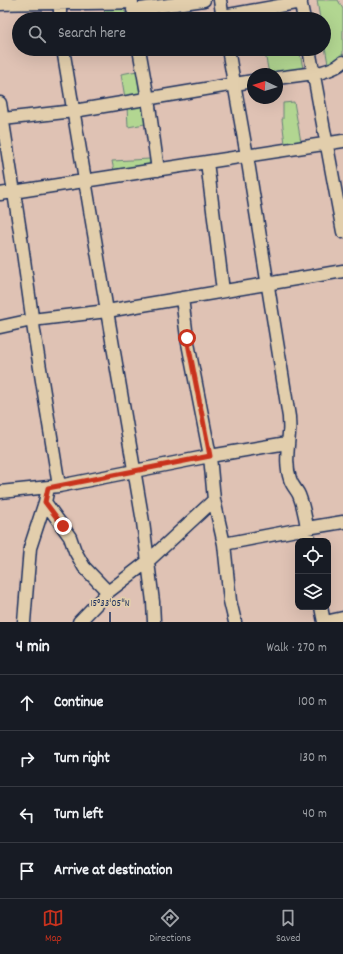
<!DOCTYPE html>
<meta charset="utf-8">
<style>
:root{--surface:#171b24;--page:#242831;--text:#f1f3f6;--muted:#9ea1a6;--line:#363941;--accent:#c8321e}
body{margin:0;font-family:Dekko,sans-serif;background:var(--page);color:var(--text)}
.controls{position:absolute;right:12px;bottom:12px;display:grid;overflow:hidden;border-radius:8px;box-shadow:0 4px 16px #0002}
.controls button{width:36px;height:36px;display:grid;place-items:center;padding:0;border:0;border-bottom:1px solid var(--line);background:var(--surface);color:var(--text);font:20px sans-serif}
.compass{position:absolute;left:247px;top:68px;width:36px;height:36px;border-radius:50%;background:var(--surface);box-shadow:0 4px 16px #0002;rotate:274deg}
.stop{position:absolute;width:12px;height:12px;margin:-9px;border:3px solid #c8321e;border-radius:50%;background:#fff}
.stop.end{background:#c8321e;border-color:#fff;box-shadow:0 1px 4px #0008}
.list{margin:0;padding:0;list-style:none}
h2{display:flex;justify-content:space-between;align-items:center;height:52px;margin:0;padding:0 16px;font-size:17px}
h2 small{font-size:13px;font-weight:400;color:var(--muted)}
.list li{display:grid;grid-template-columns:26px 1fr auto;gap:12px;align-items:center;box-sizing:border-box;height:56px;padding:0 16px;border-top:1px solid var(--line)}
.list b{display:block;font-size:15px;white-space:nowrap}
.list em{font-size:13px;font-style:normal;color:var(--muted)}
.icon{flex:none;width:22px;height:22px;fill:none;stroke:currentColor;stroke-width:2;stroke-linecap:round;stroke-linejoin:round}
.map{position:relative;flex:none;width:343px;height:622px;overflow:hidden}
.search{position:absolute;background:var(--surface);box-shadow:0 4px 16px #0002;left:12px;right:12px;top:12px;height:44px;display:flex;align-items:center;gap:10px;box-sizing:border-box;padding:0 14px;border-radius:22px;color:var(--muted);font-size:15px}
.sheet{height:276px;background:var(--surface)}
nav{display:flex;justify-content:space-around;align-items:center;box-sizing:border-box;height:56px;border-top:1px solid var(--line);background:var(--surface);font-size:11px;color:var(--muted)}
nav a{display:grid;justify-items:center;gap:2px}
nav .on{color:var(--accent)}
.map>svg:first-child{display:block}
.green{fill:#b2d691;stroke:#668278}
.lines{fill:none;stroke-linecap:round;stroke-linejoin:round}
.minor-casing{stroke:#1b2f5e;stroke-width:15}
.minor{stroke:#e2ceac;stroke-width:12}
.route{stroke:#c8321e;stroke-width:5}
.ticks{fill:none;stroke:#1b2f5e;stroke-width:1.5}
.ticks-label{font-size:10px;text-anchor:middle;fill:#1b2f5e;stroke:#e2ceac;stroke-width:3.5;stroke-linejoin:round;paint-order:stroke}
</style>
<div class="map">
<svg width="343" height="622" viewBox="0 0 343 622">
<rect width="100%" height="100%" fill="#dfc2b4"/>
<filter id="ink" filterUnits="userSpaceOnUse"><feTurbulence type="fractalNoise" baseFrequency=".025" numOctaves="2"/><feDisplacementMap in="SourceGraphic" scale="8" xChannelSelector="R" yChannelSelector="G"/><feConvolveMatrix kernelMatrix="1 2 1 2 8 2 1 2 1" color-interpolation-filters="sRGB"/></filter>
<g filter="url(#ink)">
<path class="green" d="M317,0H338L343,9V59L328,64L324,41V19H320Z
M104,9H123L130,19H106Z
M273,49H299L303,68L269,74L265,53L273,52Z
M137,71L140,96L125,98L121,74Z
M294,102L301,142L285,144L282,119H283V103Z
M143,104L145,124L128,127L127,106Z
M150,159V163L148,165L114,171L112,161Z"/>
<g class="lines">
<defs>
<path id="minor" d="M220,0L223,19
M300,0L304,19
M60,2V19
M0,4C44,2 88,4 132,2
M133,10L204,0
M223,16L301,2
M63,49L107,311L143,522L153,602L154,622
M139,49L148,99L158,170
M228,49L247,156L289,417C289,422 290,428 289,433C288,449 285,464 290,479C292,486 297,490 299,495C305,510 307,526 309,541
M309,49L343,232
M277,78L322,72C329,70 338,67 343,62
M0,103L20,231L34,331L59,486
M0,118L3,119L74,111L253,81
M207,162L223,291
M0,194L343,141
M0,327L32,320L107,311L343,271
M287,443L210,456L214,500L224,544L307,528L343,522
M0,492L59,486L210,456L187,338L182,298
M45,502L70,537L75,551L84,567L108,592
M224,544L230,601L235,622
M321,607L324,622
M24,622L30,548L45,502L48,488
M79,622L108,592L147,562L214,500
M325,622L343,618"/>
</defs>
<use href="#minor" class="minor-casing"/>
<use href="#minor" class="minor"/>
</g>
</g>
<g class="lines" filter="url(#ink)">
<path class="route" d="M63,526L45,502L48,488L210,456L187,338"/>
</g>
<path class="ticks" d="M110,622V612"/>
<g class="ticks-label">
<text x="110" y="606">15°33'05"N</text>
</g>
</svg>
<div class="controls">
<button><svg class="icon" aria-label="locate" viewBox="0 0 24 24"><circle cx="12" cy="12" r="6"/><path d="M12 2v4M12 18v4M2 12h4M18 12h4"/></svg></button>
<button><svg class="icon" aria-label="layers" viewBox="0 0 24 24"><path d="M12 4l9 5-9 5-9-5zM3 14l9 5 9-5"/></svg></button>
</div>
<svg class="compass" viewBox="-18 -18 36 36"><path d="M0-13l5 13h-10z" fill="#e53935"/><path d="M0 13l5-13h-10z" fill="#9ea1a6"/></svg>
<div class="stop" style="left:187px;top:338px"></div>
<div class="stop end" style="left:63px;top:526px"></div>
<div class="search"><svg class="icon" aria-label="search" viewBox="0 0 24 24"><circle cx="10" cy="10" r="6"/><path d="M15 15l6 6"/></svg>Search here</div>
</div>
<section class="sheet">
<h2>4 min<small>Walk · 270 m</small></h2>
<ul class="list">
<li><svg class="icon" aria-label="ahead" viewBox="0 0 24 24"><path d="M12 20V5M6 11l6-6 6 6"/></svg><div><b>Continue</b></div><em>100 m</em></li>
<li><svg class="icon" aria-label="right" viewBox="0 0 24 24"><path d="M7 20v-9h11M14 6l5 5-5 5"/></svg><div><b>Turn right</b></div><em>130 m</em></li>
<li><svg class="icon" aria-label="left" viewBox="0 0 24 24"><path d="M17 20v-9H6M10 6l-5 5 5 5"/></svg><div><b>Turn left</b></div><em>40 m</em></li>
<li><svg class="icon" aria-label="arrive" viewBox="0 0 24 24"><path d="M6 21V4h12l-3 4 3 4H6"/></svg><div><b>Arrive at destination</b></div></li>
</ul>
</section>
<nav>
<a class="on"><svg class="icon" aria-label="map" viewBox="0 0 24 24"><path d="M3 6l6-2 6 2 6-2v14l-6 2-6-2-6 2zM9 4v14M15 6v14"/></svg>Map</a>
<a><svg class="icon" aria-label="directions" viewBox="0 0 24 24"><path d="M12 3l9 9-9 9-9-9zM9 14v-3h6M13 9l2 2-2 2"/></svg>Directions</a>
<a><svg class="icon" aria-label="saved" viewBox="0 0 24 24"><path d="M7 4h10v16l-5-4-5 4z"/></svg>Saved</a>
</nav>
